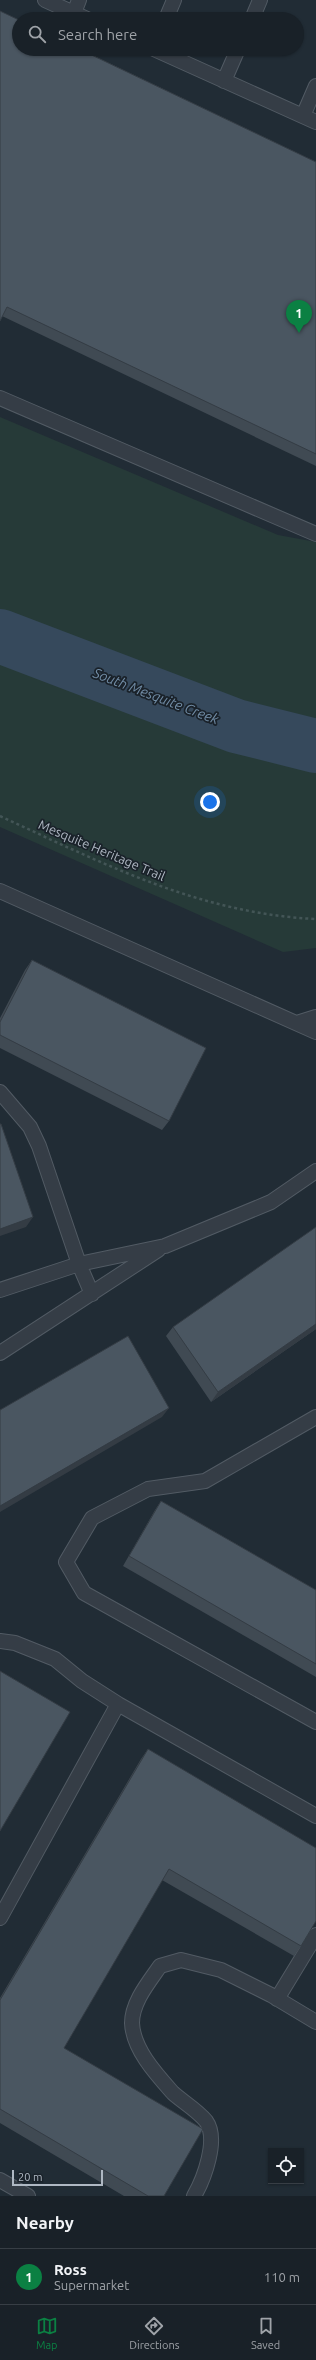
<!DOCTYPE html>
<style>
:root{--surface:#192128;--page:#222930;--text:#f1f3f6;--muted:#9fa3a8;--line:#373e45;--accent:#0b8043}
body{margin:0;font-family:Ubuntu,sans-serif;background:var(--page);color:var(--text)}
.controls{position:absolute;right:12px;bottom:12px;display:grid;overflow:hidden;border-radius:0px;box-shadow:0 1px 3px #0004}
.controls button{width:36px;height:36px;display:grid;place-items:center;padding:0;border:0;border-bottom:1px solid var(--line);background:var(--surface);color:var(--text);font:20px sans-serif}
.scale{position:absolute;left:12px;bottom:10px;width:91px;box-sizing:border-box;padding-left:4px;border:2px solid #afb8c3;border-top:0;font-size:11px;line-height:14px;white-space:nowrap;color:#afb8c3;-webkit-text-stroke:3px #1a222a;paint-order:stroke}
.you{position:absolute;left:210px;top:802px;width:14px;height:14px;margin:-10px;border:3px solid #fff;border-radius:50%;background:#1a73e8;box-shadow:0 0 0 6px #1a73e833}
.badge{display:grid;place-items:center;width:26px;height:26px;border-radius:50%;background:var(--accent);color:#fff;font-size:13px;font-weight:700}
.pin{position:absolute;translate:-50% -33px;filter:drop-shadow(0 1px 2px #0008)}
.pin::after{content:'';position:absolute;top:21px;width:14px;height:12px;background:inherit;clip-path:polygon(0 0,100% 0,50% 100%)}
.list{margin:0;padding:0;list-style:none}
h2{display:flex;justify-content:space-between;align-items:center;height:52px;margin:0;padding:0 16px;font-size:17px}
h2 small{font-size:13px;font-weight:400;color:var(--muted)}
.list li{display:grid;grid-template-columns:26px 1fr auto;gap:12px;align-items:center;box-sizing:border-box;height:56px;padding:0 16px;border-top:1px solid var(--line)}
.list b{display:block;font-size:15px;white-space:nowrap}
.list p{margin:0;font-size:13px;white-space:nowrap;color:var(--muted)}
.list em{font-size:13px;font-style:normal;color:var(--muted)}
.icon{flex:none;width:22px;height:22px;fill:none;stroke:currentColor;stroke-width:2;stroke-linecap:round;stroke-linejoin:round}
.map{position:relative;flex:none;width:316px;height:2196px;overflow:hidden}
.search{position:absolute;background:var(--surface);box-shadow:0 1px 3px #0004;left:12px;right:12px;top:12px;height:44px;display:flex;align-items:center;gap:10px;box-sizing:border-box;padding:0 14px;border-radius:22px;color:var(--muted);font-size:15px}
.sheet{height:108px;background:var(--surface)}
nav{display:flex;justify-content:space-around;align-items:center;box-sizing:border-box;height:56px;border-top:1px solid var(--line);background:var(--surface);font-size:11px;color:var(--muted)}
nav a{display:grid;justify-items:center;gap:2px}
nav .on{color:var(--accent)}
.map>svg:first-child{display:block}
.green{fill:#263a38}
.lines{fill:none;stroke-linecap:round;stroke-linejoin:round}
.river{stroke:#36495c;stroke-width:54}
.lane-casing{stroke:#525b64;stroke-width:16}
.path{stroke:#435556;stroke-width:2.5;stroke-dasharray:3 3;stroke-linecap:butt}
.lane{stroke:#353d46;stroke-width:14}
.wall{fill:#404a53}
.shaded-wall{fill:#343c44}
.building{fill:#4a5661;stroke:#343c44}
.labels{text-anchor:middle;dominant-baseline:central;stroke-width:3.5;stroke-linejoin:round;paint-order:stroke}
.street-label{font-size:13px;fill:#afb8c3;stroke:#1a222a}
.water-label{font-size:14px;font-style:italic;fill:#718ca5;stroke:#1a222a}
</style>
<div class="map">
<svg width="316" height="2196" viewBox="0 0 316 2196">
<rect width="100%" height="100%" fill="#212c35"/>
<path class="green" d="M0,417L278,535L316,542V948L283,952L0,827Z"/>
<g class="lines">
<path class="river" d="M0,636L236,726L316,746"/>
<defs>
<path id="lane" d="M45,0L87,19
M74,13L79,0
M166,19L174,0
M252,19L260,0
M154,49L316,122
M224,81L238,49
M303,116L316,86
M0,398L316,534
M0,891L316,1032
M297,1023L316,1017
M0,1092L30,1127L39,1146L79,1264L92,1294
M0,1290L79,1264L165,1246L271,1202L316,1171
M0,1353L158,1250
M316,1417L205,1481L148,1489L92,1518L66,1562L84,1593L316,1722
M0,1641L15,1643L55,1659L82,1681L118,1704L0,1918
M118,1704L316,1816
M277,1999L316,1935
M0,2180L28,2196
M194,2196C204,2179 219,2139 206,2121C197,2110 183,2102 173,2093C156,2074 133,2049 132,2023C132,2002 149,1982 160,1966L181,1960L221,1970L271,1995L316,2022"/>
</defs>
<use href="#lane" class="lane-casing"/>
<path class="path" d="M0,816C102,863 201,914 316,919"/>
<use href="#lane" class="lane"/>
</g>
<path class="wall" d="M0,11L316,162V466L2,316Z
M32,960L169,1121L162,1130L0,1048V1018L25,970Z
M173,1327L316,1329L211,1402L166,1336Z
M161,1501L316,1590V1677L123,1566L155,1510Z
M148,1749L301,1946L294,1956L162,1880L64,2048L164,2196H124L0,2123V1998L141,1759Z"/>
<path class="shaded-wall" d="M33,1217L26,1227L0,1236V1229Z
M316,1324V1329L211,1402L218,1392Z
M169,1408L162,1417L0,1512V1506Z"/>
<path class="building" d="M0,11L19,20V49H79L316,162V454L7,307L0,321Z
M32,960L206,1048L169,1121L0,1035V1022Z
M0,1124H1L33,1217L0,1229Z
M316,1227V1324L218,1392L173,1327Z
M128,1336L169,1408L0,1506V1410Z
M161,1501L316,1590V1664L129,1556Z
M0,1671L70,1712L0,1831Z
M148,1749L316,1848V1921L301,1946L169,1869L64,2048L203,2129L164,2196H148L0,2109V2000Z"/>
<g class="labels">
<g class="street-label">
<text transform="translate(102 850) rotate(23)">Mesquite Heritage Trail</text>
</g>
<g class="water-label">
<text transform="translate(156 696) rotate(21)">South Mesquite Creek</text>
</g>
</g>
</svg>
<div class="controls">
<button><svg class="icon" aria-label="locate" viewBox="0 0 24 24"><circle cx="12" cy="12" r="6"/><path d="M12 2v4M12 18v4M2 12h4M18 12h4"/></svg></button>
</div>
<div class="scale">20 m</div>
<div class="you"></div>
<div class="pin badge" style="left:299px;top:333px">1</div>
<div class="search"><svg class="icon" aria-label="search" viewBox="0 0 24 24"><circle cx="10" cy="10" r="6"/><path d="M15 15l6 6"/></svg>Search here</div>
</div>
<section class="sheet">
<h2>Nearby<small></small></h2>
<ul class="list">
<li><span class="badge">1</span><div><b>Ross</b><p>Supermarket</p></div><em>110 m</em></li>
</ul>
</section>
<nav>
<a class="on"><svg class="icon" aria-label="map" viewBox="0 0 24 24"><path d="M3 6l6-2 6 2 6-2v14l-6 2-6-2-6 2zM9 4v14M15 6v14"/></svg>Map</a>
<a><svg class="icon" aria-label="directions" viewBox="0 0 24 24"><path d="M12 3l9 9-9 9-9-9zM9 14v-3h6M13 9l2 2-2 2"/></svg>Directions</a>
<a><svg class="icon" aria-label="saved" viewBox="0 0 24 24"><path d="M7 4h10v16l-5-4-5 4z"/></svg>Saved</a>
</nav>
